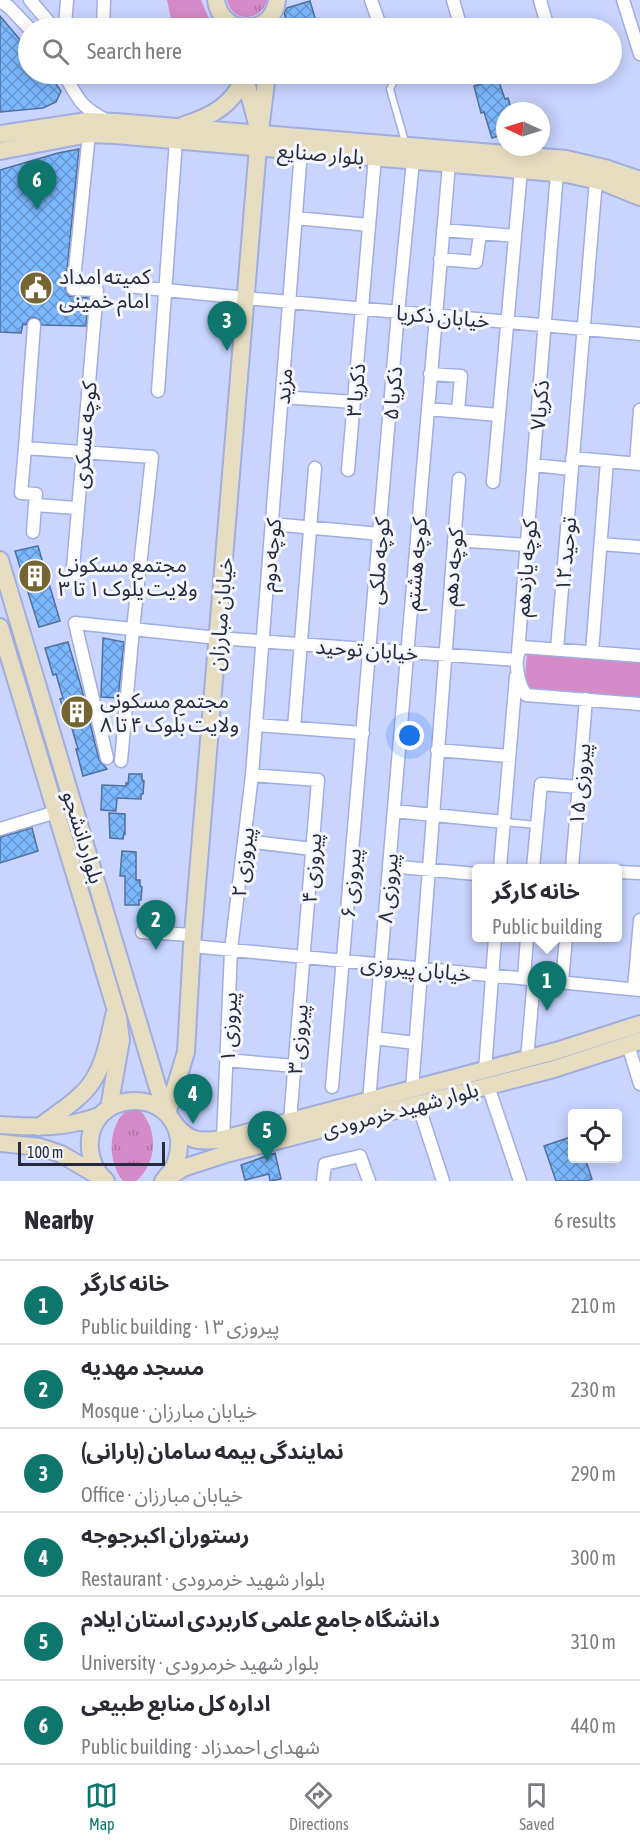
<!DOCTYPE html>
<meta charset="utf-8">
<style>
:root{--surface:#fff;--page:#f7f7f7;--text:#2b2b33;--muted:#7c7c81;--line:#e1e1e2;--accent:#0f766e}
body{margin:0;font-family:"Asap Condensed","Noto Sans Arabic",sans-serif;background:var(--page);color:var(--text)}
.controls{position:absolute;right:18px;bottom:18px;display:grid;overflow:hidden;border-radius:6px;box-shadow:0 3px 15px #0003}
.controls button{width:54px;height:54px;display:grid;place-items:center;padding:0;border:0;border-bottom:2px solid var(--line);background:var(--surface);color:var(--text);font:30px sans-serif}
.compass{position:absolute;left:496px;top:102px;width:54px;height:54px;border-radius:50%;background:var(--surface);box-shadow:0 3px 15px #0003;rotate:274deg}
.scale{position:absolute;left:18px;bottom:15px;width:147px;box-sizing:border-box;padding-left:6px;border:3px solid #252a3f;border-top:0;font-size:16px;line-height:21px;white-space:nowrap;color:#252a3f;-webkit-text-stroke:4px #f5f7fc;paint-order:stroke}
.you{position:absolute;left:410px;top:736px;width:21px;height:21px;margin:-15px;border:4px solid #fff;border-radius:50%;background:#1a73e8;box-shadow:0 0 0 9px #1a73e833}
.badge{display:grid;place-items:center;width:39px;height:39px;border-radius:50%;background:var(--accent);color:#fff;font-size:20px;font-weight:700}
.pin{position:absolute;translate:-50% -50px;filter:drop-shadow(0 2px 3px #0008)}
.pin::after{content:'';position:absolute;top:32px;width:21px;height:18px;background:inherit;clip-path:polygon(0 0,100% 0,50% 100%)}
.popup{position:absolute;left:472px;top:864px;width:150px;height:78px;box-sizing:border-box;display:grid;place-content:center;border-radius:6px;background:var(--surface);filter:drop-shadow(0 2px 4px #0005);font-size:20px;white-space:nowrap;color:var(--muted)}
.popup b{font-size:22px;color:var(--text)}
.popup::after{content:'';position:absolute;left:50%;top:100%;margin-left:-12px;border:12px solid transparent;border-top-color:var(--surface)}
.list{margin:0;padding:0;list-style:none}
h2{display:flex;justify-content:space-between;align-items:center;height:78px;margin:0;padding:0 24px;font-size:26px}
h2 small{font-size:20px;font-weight:400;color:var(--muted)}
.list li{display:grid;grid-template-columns:39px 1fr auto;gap:18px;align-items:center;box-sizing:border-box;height:84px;padding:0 24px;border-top:2px solid var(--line)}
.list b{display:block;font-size:22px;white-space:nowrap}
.list p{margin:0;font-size:20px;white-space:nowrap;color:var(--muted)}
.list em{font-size:20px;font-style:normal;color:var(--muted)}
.icon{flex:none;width:33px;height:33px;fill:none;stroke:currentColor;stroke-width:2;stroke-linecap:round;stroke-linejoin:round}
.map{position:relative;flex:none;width:640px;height:1181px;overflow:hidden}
.search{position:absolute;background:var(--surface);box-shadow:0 3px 15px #0003;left:18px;right:18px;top:18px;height:66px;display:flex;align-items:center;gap:15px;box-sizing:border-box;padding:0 21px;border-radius:33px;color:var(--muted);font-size:22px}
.sheet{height:582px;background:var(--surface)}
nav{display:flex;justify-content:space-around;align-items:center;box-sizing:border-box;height:84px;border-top:2px solid var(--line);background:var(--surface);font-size:16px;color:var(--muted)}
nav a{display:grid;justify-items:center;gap:3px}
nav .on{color:var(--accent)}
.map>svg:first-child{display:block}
.grass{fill:url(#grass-tufts)}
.park{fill:#d58bc7}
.building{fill:url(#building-cross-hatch);stroke:#4f719a;stroke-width:1.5}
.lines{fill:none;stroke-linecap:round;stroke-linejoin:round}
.lane-casing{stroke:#a0ade0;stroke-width:9}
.street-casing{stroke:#a0ade0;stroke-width:15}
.secondary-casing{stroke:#a0ade0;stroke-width:20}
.lane{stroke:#fff;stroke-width:6}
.street{stroke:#fff;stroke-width:12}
.secondary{stroke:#e6ddc0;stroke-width:16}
.labels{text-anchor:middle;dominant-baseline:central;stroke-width:6;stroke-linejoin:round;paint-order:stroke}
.street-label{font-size:21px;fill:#252a3f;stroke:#f5f7fc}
.poi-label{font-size:21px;fill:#252a3f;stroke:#f5f7fc;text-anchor:start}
</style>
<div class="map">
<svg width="640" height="1181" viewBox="0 0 640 1181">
<defs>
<pattern id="grass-tufts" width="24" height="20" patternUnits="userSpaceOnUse" patternTransform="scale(1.5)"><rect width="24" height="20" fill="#d58bc7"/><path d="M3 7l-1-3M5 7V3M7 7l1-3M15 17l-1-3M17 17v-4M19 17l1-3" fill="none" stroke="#ad72a3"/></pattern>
<pattern id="building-cross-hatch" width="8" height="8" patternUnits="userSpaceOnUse" patternTransform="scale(1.5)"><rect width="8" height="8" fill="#7cb8ff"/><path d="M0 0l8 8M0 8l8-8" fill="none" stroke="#6596d0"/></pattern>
</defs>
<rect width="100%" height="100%" fill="#c9d4ff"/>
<path class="grass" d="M227,0H267C261,23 232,23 227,0Z
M129,1108C132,1108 135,1108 138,1109C142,1111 145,1117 147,1120C158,1140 154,1166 136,1181H123C107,1161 107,1125 129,1108Z"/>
<path class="park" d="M167,0H201L213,28H173Z
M527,653L640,659V701L527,692L524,689Z"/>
<path class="building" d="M310,1L318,28H289L284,13L287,8Z
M0,16L28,49V74H49L61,91L56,102L43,108L0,112Z
M498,79L505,99L508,98L512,111H505V134L492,138L484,112L481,113L474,86Z
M79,149L65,289L69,296L88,298L86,326L42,325L39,319L34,317L28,320L26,325L23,324L21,333L0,332V170L58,153Z
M38,546L60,621L39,627L15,551Z
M103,638L124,642L118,698L101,697Z
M68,642L82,690L99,760L107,769L83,776L76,749H78L71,725L69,726L60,699L63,698L56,674L53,675L45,648Z
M129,774H142V780L144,781L143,794H141V799L117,798L116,811L101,810L102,785L126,786V783L128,784Z
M109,813L125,814V834L124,833L123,839L110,838Z
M32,828L38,851L0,863V837Z
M122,851L136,852V880H140V886L142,887L141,900H139V905H125V876H120Z
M573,1136V1158H585L592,1179L586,1181H556L544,1146Z
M275,1153L281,1179L270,1181L269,1174L245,1180L241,1165Z"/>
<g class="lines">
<defs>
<path id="lane" d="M396,77L390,89L406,145
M504,822L537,825"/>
<path id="street" d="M30,0L53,27
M371,0L381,28
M453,0L461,28
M540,0L548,28
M623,0L640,54
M0,1L9,7L29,28
M65,25L67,0
M50,28L65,25L103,27L104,0
M64,74C78,98 79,106 106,120
M395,74L396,77
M296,218L369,225
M443,230L515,236
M440,259L476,262L480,234
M136,287L246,298L640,334
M34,325L25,448L152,457L133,629L121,761
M430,374L461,376L458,411
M158,391L176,140
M282,397L354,402
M428,409L499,415
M25,448L21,493L36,494L35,505L77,508
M572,458L640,464
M636,463L640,410
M534,465L571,469
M348,470L375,157
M493,482L521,170
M272,524L380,534
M33,532L35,505
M454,540L527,545
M601,544L640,547
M72,579L97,290L73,289L89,134
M557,649L596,180
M518,652L557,173
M592,652L607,461
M640,656L522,647C512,658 518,683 526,695L640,704
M256,725L363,733
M294,728L315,468
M437,750L509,756
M107,758L75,623L218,638L517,660
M252,775L318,780L290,1121
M394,811L504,822
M0,829L56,812
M245,841L312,849
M389,866L476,874
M500,868L516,676
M533,868L541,784L579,787
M572,868L586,699
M618,872L640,873
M142,932L193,935
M192,946L640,990
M524,978L527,938
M562,982L566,938
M634,989L640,920
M374,1038L415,1043
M628,1045L640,1084
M527,1059L534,979
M226,1060L295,1066
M485,1070L495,938
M488,1086L520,1181
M332,1087L398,312L413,161
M412,1089L459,479
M369,1101L449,164
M418,1104L443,1181
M223,1139L231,950L252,775L301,151
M323,1181L325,1164L360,1156L369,1181"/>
<path id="secondary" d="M216,0C221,37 273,37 277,0
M244,74L257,124
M184,125C213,116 232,105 245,77
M0,134L87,121L116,122L566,159L605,168L640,180
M0,151L89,134L115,135L567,174L603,182L640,197
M0,560L157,1085L167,1114
M0,627L118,1017L121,1040L109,1108
M167,1114L186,1052L192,946L258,147L267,74
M171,1119C186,1141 198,1143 223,1139L556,1051L640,1024
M0,1125C36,1127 64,1129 99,1116
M39,1127C56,1114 80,1100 92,1082C105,1063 109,1038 114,1015
M0,1143L40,1147L61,1154L100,1177
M106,1181C97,1173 91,1162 90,1149C85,1091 171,1083 179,1139C180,1153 176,1168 166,1177
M163,1181L183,1168L226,1154L554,1069L640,1041"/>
</defs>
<use href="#lane" class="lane-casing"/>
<use href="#street" class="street-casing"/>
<use href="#secondary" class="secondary-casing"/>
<use href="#lane" class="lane"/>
<use href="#street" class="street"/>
<use href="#secondary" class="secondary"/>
</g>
<defs>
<symbol id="civic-disc" viewBox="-11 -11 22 22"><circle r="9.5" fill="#746533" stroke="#f5f7fc"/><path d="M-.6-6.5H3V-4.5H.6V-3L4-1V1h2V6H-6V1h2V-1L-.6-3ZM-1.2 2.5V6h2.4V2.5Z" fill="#fff"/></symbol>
<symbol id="building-disc" viewBox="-11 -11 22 22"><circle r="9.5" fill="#746533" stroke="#f5f7fc"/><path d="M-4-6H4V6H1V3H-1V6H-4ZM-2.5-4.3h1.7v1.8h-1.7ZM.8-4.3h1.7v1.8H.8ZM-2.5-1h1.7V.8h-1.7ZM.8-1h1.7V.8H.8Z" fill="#fff"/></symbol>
</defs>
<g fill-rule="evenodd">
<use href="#civic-disc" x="17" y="269" width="38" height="38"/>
<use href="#building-disc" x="16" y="557" width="38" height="38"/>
<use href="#building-disc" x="58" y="693" width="38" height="38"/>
</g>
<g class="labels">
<g class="street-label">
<text transform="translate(321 153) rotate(5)">بلوار صنایع</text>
<text transform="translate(443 316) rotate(5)">خیابان ذکریا</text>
<text transform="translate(283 386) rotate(-85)">مزید</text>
<text transform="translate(355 390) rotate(-85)">ذکریا ۳</text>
<text transform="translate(392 393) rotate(-85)">ذکریا ۵</text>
<text transform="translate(539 405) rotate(-85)">ذکریا۷</text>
<text transform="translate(84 435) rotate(-85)">کوچه عسکری</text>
<text transform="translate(565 554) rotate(-85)">توحید ۱۲</text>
<text transform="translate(270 555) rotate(-85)">کوچه دوم</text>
<text transform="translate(378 561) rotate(-85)">کوچه ملکی</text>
<text transform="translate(415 564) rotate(-85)">کوچه هشتم</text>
<text transform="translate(452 567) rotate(-85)">کوچه دهم</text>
<text transform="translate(525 568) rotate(-85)">کوچه یازدهم</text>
<text transform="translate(220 614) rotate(-85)">خیابان مبارزان</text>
<text transform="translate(367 649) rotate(4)">خیابان توحید</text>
<text transform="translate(579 784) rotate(-85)">پیروزی ۱۵</text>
<text transform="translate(84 837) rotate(73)">بلواردانشجو</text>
<text transform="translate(242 862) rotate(-83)">پیروزی ۲</text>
<text transform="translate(311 868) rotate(-86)">پیروزی ۴</text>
<text transform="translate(350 883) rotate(-85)">پیروزی ۶</text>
<text transform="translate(387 888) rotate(-85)">پیروزی ۸</text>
<text transform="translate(416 968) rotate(6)">خیابان پیروزی</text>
<text transform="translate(228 1027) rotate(-88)">پیروزی ۱</text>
<text transform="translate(297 1039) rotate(-85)">پیروزی ۳</text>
<text transform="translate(400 1109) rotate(-15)">بلوار شهید خرمرودی</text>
</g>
<g class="poi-label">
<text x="59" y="276">کمیته امداد<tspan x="59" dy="24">امام خمینی</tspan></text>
<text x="58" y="564">مجتمع مسکونی<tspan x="58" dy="24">ولایت یلوک ۱ تا ۳</tspan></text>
<text x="100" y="700">مجتمع مسکونی<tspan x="100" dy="24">ولایت بلوک ۴ تا ۸</tspan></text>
</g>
</g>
</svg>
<div class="controls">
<button><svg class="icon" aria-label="locate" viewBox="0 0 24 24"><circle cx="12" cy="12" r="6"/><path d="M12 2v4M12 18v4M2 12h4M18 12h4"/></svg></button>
</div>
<svg class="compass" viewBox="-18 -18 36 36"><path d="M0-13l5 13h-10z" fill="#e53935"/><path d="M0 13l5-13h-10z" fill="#7c7c81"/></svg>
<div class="scale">100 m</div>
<div class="you"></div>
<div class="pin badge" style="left:547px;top:1011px">1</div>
<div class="popup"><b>خانه کارگر</b>Public building</div>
<div class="pin badge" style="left:156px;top:950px">2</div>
<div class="pin badge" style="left:227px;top:351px">3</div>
<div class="pin badge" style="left:193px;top:1124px">4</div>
<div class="pin badge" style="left:267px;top:1161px">5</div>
<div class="pin badge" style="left:37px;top:210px">6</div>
<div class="search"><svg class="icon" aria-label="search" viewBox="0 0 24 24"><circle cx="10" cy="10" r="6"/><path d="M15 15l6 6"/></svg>Search here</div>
</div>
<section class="sheet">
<h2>Nearby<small>6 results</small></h2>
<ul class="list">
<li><span class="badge">1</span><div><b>خانه کارگر</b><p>Public building · پیروزی ۱۳</p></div><em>210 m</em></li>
<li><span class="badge">2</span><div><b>مسجد مهدیه</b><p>Mosque · خیابان مبارزان</p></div><em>230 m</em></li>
<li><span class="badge">3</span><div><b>نمایندگی بیمه سامان (بارانی)</b><p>Office · خیابان مبارزان</p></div><em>290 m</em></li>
<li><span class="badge">4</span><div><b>رستوران اکبرجوجه</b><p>Restaurant · بلوار شهید خرمرودی</p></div><em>300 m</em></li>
<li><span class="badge">5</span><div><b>دانشگاه جامع علمی کاربردی استان ایلام</b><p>University · بلوار شهید خرمرودی</p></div><em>310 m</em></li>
<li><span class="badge">6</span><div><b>اداره کل منابع طبیعی</b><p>Public building · شهدای احمدزاد</p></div><em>440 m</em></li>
</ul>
</section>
<nav>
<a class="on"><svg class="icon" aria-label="map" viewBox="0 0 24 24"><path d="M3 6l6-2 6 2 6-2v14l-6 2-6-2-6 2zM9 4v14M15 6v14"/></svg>Map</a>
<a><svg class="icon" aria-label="directions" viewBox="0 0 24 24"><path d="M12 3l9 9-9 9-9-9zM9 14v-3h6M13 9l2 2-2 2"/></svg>Directions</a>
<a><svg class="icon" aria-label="saved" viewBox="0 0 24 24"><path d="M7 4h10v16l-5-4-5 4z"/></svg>Saved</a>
</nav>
